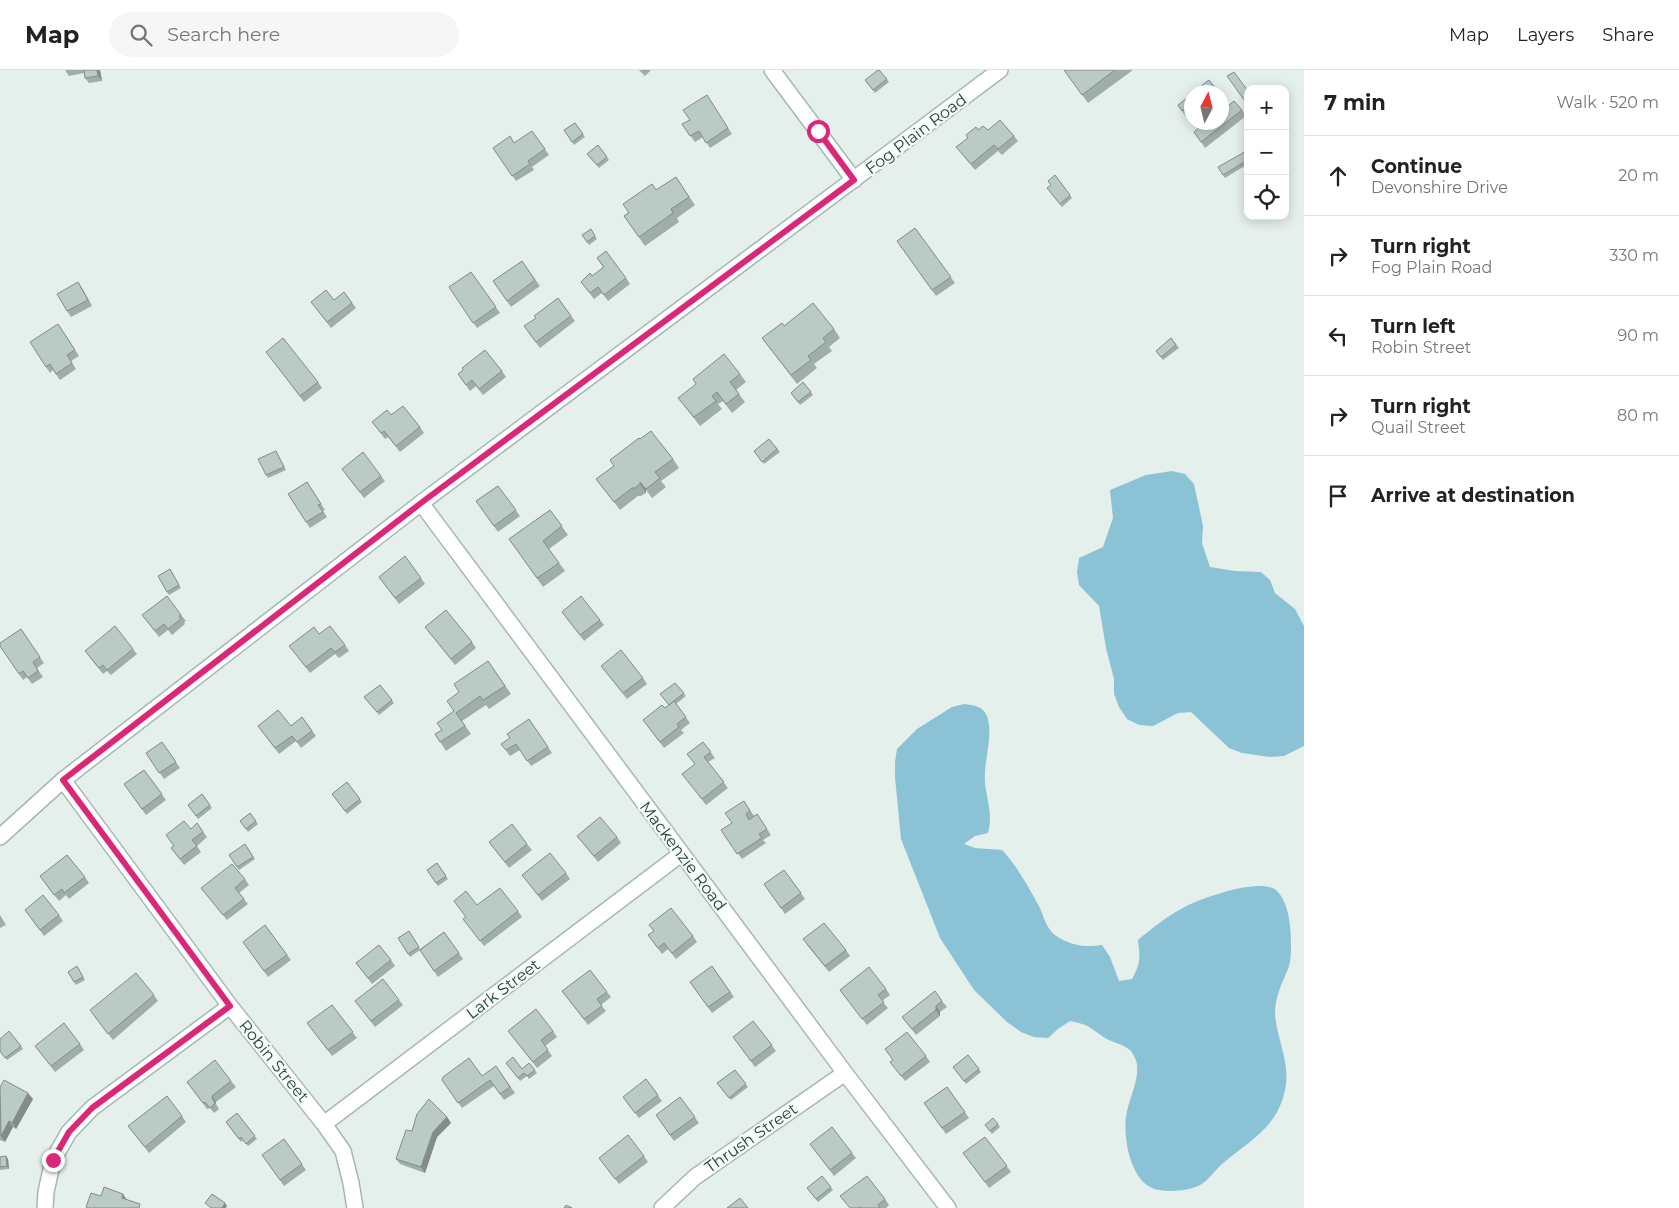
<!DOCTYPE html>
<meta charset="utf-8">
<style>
:root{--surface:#fff;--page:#f6f6f6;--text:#222;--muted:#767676;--line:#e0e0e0}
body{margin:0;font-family:Montserrat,sans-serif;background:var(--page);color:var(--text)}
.controls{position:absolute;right:15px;top:15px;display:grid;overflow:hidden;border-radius:10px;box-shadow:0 2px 12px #0003}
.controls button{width:45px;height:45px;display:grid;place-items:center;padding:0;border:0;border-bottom:1px solid var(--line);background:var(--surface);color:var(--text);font:25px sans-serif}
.compass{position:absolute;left:1184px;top:15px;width:45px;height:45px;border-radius:50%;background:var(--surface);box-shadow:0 2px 12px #0003;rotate:7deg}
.stop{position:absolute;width:15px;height:15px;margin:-11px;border:4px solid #db2777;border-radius:50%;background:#fff}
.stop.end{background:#db2777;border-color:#fff;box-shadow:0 1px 5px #0008}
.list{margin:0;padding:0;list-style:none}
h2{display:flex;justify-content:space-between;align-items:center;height:65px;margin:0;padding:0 20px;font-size:21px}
h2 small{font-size:16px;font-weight:400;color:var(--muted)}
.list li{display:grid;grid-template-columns:32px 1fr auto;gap:15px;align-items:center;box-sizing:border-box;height:80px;padding:0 20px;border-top:1px solid var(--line)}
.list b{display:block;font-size:19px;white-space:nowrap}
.list p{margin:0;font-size:16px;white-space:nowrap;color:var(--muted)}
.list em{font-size:16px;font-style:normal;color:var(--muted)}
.icon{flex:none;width:28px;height:28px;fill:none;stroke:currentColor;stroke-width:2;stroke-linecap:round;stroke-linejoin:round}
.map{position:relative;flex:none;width:1304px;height:1138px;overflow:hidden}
header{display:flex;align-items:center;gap:30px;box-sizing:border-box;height:70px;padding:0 25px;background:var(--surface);border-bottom:1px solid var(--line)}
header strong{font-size:24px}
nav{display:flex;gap:28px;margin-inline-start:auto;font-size:18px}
.search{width:350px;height:45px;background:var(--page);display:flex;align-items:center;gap:12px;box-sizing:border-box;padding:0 18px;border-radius:28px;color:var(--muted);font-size:19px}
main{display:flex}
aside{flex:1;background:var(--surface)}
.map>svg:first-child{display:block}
.water{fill:#8bc2d5}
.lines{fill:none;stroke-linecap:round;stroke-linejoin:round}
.minor-casing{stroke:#a7b8b3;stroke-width:18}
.tertiary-casing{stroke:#a7b8b3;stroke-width:18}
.minor{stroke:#fff;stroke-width:15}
.tertiary{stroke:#fff;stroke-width:15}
.wall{fill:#a0aea9}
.shaded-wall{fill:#828d8a}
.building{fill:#bacac5;stroke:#828d8a}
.route{stroke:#db2777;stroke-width:6}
.labels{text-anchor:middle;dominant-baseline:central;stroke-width:4.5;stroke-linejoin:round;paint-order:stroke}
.street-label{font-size:16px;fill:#23423d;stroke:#f6fbf9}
</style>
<header>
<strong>Map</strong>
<div class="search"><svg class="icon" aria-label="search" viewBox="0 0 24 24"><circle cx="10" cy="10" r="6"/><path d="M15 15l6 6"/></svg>Search here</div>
<nav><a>Map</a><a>Layers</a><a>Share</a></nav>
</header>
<main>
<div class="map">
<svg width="1304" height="1138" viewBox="0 0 1304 1138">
<rect width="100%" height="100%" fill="#e5efeb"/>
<path class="water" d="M1172,401L1185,404L1194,414L1203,456L1202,473L1210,497L1235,501L1261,502L1270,510L1275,523L1295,539L1304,556V676L1284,686L1270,687L1242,683L1229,678L1191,642L1178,643L1153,656L1139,655L1127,649L1119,637L1114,624V609L1106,578L1099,536L1079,515L1077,502L1079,488L1103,477L1113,448L1110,420L1146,405Z
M964,634C973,635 983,636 987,646C994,667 983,691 985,713C987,731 993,745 988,763L975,766L964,774L975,778L1002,780C1018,797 1029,818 1040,838C1044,847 1046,858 1055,865C1069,875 1085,878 1102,875L1110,887L1119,911L1132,909C1141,893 1140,887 1138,870C1151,859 1166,847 1181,839C1198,829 1264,805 1278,822C1289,834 1291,858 1291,873C1291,882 1291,891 1288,899C1282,913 1275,927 1275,943C1276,966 1289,990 1286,1014C1280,1057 1251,1069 1222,1094C1215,1100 1208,1111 1200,1115C1188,1121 1172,1122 1159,1120C1131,1116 1123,1069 1126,1047C1128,1030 1139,1012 1137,995C1137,991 1133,984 1131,981C1125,975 1115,973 1107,969C1099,965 1093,958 1085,955C1080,953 1075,952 1070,951L1058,959L1048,968L1034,967L1021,962L1007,952L974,920L940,868L901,769L895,707V692L897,679L917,659L952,637Z"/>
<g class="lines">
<defs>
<path id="minor" d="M772,0L854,110
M421,433L845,1003L948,1138
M63,710L230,936L324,1054L343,1081L351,1113L355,1138
M324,1054L681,784
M45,1138L46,1122L53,1090L69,1062L92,1038L230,936
M662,1138L695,1107L845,1003"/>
<path id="tertiary" d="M0,767L63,710L421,433L1000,0"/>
</defs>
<use href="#minor" class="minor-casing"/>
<use href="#tertiary" class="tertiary-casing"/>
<use href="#minor" class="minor"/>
<use href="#tertiary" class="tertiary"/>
</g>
<path class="wall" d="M65,0H100L102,11L89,13L85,8L84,3L69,6Z
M639,0H651L645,6Z
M879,0L889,12L875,23L865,10Z
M1064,0H1133L1088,33Z
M1209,10L1218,22H1193Z
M1192,24V47L1189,44L1186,47L1178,35Z
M707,25L732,64L710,78L703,67L695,72L682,54L690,50Z
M1242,40L1246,46L1205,78L1194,62Z
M575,53L585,67L574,75L564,60Z
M978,60H988L1014,66L1018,71L1002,85L998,81L975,100L956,77Z
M532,61L549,85L532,97L534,100L516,111L493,78L514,73Z
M598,75L609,90L599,98L587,84Z
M1248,80V94L1225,108L1223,105Z
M1055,105L1072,128L1062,137L1047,118L1051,115Z
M676,107L695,135L677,148L679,152L645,176L624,146L656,120Z
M915,158L955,213L936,226L897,171Z
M591,159L597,169L589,175L582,165Z
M597,188L626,208L630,214L608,231L602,223L594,229L581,212L592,206L603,197Z
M522,191L540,216L511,237L493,211Z
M471,202L500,243L477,258L449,217Z
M78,212L92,236L71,247L67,241Z
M344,222L356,238L331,258L311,232L334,230Z
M558,228L575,251L540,278L528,262L536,248Z
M58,254L79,286L71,291L76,299L60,310L53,300L50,303L46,297Z
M834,259L840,268L829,277L832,281L814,294L817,298L797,314L762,268Z
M1171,268L1179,278L1163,290L1156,281Z
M266,282L318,312L322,318L304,332Z
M502,301L506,307L483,325L476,316L470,321L458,304Z
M740,304L746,312L736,320L745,332L732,343L723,331L718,334L722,339L700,356L678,328Z
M803,312L813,325L800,335L791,323Z
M391,345L420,357L424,363L400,382L388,367L385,369L372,352Z
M640,369L673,389L679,398L661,411L666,417L652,428L646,420V423L641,426H638L620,440L596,409L614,396Z
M769,369L780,382L764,394L754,381Z
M276,381L286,400L268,408L266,405Z
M346,405L381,406L385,411L364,428Z
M307,412L325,440L323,441L327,447L310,458L288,424Z
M498,416L520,446L498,462L476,431Z
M550,440L568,465L549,479L565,501L543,517L509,469Z
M170,499L181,518L169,525L167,522Z
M379,507L421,508L425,514L399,534Z
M562,542L600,550L604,555L584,571Z
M142,545H181L186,551L184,552L185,554L172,565L168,560L159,567Z
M425,557L472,572L476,578L455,595Z
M21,559L44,593L37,598L43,607L32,614L27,607L23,610L0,576Z
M319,564L345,575L349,581L339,588L335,584L310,603L293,581Z
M133,579L137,584L111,605L107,601L103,604L85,581Z
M488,591L511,624L489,639L486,635L462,651L471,664L446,681L435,664L442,660L454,641L459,622Z
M601,596L643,608L647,614L627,629Z
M675,613L686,626L676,634L690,653L681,660L684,663L664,678L643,650L665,638L669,635Z
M380,615L394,633L379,645L364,627Z
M302,647L316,666L301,678L296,671L279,684L258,656H291Z
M529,649L552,683L531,696L520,680L510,686L501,674L510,668Z
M162,672L180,698L164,709L146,683Z
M703,672L715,688L708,692L728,718L706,735L682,704L695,694L687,684Z
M144,700L166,730L146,745L124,714Z
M347,712L362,732L347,744L332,724Z
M202,724L212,738L198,749L188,735Z
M744,731L754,746L757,744L771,765L763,770L766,773L742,789L721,760L732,753Z
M250,743L258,754L248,762L240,751Z
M197,753L207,767L197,776L201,782L184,795L171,778Z
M577,766L617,767L621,773L598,792Z
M489,772L527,774L532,780L509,798Z
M245,774L255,789L239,800L229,785Z
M437,793L448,809L438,816L427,800Z
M784,800L805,829L785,844L764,814Z
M566,803L570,809L542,831L522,805Z
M85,807L89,813L69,829L66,825L59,831L44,812Z
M245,809L249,815L239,823L248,834L227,850L201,818Z
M454,831L477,835L518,841L522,847L484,876L463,849L466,847Z
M25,840L59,845L63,851L44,866Z
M0,845L6,855L0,858Z
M265,855L291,890L268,907L243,872Z
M409,861L420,879L444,862L463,889L438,907L420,880L410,887L398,868Z
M693,866L697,872L676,889L668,879L662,884L652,871Z
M807,875L846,880L850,886L829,902Z
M391,890L395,896L372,914L356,893Z
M77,896L85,910L76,915L68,902Z
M712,896L734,927L712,943L690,912Z
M886,919L890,925L882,931L888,938L867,955L840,920Z
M562,921L607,922L611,927L601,935L606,941L588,955Z
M154,925L158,931L113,970L94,946Z
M399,930L403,935L375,957L355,931Z
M942,931L947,937L940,942V946L916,965L902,947Z
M332,935L357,968L332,986L307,953Z
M753,951L776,981L755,997L733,967Z
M9,961L23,979L7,990L0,981Z
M553,961L557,967L545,976L552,986L537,998L512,966Z
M80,974L84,980L55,1002L39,981Z
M968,985L981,1002L966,1014L953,997Z
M926,986L930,992L905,1011L890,992Z
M506,993L522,999L529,993L537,1003L529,1009L527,1006L520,1011Z
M496,996L515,1023L504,1030L494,1016L462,1038L442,1010L482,1006Z
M735,1000L748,1017L731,1030L717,1013Z
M646,1009L662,1031L639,1048L627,1033Z
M231,1011L236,1017L216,1032V1034L219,1039L214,1043L210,1038L207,1039L187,1012Z
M0,1017L33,1029L16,1059L13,1057L5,1072L0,1070Z
M947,1017L969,1048L946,1064L924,1033Z
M680,1027L699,1053L674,1071L656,1045Z
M237,1043L257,1069L248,1076L243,1070L241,1072L226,1052Z
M182,1046L186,1052L149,1083L128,1056Z
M447,1047L451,1053L437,1067L425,1103L400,1094L396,1089L412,1061Z
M998,1054L1000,1057L992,1064L985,1055Z
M985,1067L1011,1102L989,1118L963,1083Z
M284,1069L306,1100L284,1116L262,1085Z
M810,1074L852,1083L856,1088L834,1106Z
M644,1086L648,1092L619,1114L599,1088Z
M0,1087L8,1089L9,1099L0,1100Z
M822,1106L833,1120L818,1132L807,1118Z
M885,1129L889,1135L886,1138H849Z"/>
<path class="shaded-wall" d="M97,0H100L102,11L98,6Z
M78,212L82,218L92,236L88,230Z
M640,412L646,420V423L640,414Z
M936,936L940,942V946L936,940Z
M28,1023L33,1029L16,1059L12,1053Z
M212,1026L216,1032V1034L212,1028Z
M447,1047L451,1053L437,1067L425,1103L421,1097L433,1062Z
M9,1051L13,1057L5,1072L1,1066Z
M6,1086L8,1089L9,1099L7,1096Z
M123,1124L127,1130L122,1128Z
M225,1133L227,1136L226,1138H222Z"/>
<path class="building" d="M84,0H97L98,6L85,8Z
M878,0H879L887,9L873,20L865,10Z
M1064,0H1115L1082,25Z
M1234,2L1248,21V34H1247L1227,6Z
M1209,10L1215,18L1210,21L1212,22H1193Z
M1192,24V46H1191L1185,38L1182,41L1178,35Z
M707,25L728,58L706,73L699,61L690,66L682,54L690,50L683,40Z
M1234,31L1242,40L1201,72L1194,62L1206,52H1222V41Z
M1000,50L1014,66L998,79L994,75L971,94L956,77L968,68L966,65L976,57L978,60L983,56L988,60Z
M575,53L583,64L572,72L564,60Z
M532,61L545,79L528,91L530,94L512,106L493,78L510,66L514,73Z
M598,75L607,87L597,95L587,84Z
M1248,80V90L1223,105L1218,97Z
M1055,105L1070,125L1060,134L1047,118L1051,115L1048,111Z
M676,107L689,127L671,139L673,143L639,167L624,146L629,143L623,134L652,114L656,120Z
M915,158L951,207L932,220L897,171Z
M591,159L595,166L587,172L582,165Z
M606,181L626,208L604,225L598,217L590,223L581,212L590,203L592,206L604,197L597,188Z
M522,191L535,210L507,231L493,211Z
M471,202L496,237L473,253L449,217Z
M78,212L88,230L67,241L57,224Z
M326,220L334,230L344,222L352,233L327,252L311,232Z
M558,228L571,246L536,272L524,256L536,248L534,246Z
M813,233L834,259L823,268L826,272L808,286L811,290L791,305L762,268L782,253L784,256Z
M58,254L75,280L67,285L72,293L56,304L50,294L46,297L30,272Z
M283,268L318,312L300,326L266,282Z
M1171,268L1176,275L1161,287L1156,281Z
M485,280L502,301L479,319L472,310L466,315L458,304L463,300L462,298Z
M724,284L740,304L730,312L739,324L726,334L717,322L712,326L716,331L694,347L678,328L696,314L693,309Z
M803,312L811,322L798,332L791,323Z
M403,336L420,357L396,376L384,361L381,363L372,352L387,340L391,345Z
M651,361L673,389L655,402L660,408L646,419L640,412V414L635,418H632L614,432L596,409L614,396L610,390L639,368L640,369Z
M769,369L777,379L762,392L754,381Z
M276,381L284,397L266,405L258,389Z
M363,382L381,406L360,422L342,399Z
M307,412L321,434L318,435L323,442L306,452L288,424Z
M498,416L516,440L494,456L476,431Z
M550,440L562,456L543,471L559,493L537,508L509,469Z
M405,486L421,508L395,528L379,507Z
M170,499L179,515L167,522L158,506Z
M167,526L181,545L179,546L181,549L168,559L164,554L155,561L142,545Z
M581,526L600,550L580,565L562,542Z
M446,540L472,572L451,589L425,557Z
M115,556L133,579L107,600L103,595L99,598L85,581Z
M330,556L345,575L335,582L331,578L306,597L289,576L314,557L319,564Z
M21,559L40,587L33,592L38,601L28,608L23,601L19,604L0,576V573Z
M621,580L643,608L623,623L601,596Z
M488,591L505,616L483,630L480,626L456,643L465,656L440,672L435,664L442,660L437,653L454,641L447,631L459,622L454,614Z
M675,613L684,623L669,635L660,624Z
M380,615L392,630L377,642L364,627Z
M674,631L686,647L677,654L679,657L660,672L643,650L662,635L665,638Z
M278,640L291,656L302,647L312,661L297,672L292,666L275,678L258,656Z
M529,649L548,677L527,691L516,674L506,680L501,674L510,668L507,664Z
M162,672L176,692L159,703L146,683Z
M703,672L711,682L704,687L724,712L702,729L682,704L695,694L687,684Z
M144,700L162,724L142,739L124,714Z
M347,712L360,729L345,741L332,724Z
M202,724L210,735L196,746L188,735Z
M744,731L750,741L746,744L749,750L757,744L767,759L759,764L762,768L737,784L721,760L732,753L725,743Z
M250,743L256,751L246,759L240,751Z
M600,747L617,767L594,786L577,766Z
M184,751L191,759L197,753L203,762L192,770L197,776L180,789L171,778L174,776L166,765Z
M512,754L527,774L505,792L489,772Z
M245,774L253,787L237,797L229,785Z
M550,783L566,803L538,825L522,805Z
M67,785L85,807L64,823L62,819L54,825L40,806Z
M437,793L446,806L436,813L427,800Z
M232,794L245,809L235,818L244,829L223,845L201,818Z
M784,800L801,823L781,838L764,814Z
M500,818L518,841L480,871L463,849L466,847L454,831L466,821L477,835Z
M43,825L59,845L40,860L25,840Z
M671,838L693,866L672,883L664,873L658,878L648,865L654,861L649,855Z
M824,853L846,880L825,896L803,869Z
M265,855L287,885L264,901L243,872Z
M409,861L419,877L408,884L398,868Z
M444,862L459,883L434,901L420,880Z
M379,875L391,890L368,908L356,893Z
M77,896L83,907L74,912L68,902Z
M712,896L730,922L708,937L690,912Z
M869,897L886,919L878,925L884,932L862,949L840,920Z
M590,900L607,922L597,929L602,936L584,949L562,921Z
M136,903L154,925L108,964L90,940Z
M383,909L399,930L371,951L355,931Z
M935,921L942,931L936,936V940L912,959L902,947Z
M332,935L353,962L328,980L307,953Z
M536,939L553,961L541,970L548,980L533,992L508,961Z
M753,951L772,975L751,991L733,967Z
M64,953L80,974L51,996L35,976Z
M9,961L21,976L5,988L0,981V969Z
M907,962L926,986L901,1006L890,992L893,990L885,979Z
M968,985L979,999L964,1011L953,997Z
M513,987L522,999L529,993L535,1000L527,1006L524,1003L518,1008L506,993Z
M469,988L482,1006L496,996L510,1017L500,1024L490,1010L458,1033L442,1010L443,1007Z
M215,990L231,1011L212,1026V1028L215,1033L210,1038L205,1032L203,1033L187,1012Z
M735,1000L746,1014L729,1028L717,1013Z
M646,1009L658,1025L635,1043L623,1027Z
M4,1010L28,1023L12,1053L9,1051L1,1066L0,1017Z
M947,1017L965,1042L942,1058L924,1033Z
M167,1026L182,1046L145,1077L128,1056Z
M680,1027L695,1047L670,1065L656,1045Z
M429,1029L447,1047L433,1062L421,1097L396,1089L406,1060L412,1061L417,1044Z
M237,1043L255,1066L246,1074L241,1067L239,1069L226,1052Z
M993,1048L998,1054L990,1061L985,1055Z
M832,1057L852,1083L830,1100L810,1074Z
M628,1065L644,1086L615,1109L599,1088Z
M985,1067L1007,1096L985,1112L963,1083Z
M284,1069L302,1094L280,1110L262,1085Z
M6,1086L7,1096L0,1097V1087Z
M822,1106L831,1117L816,1129L807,1118Z
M867,1106L885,1129L878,1135L880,1138H861V1137L859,1138H850L840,1126Z
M104,1117L123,1124L122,1128L140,1134L139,1138H88L86,1137L91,1123L101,1126Z
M212,1124L225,1133L222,1138H211L205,1133Z
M740,1128L748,1138H727Z
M566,1135L572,1138H564Z"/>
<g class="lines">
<path class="route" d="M53,1090L69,1062L92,1038L230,936L63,710L421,433L854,110L818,61"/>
</g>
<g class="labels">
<g class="street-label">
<text transform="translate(916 64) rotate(-37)">Fog Plain Road</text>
<text transform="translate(683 786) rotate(53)">Mackenzie Road</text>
<text transform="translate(503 919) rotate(-37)">Lark Street</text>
<text transform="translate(274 991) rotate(51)">Robin Street</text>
<text transform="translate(751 1068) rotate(-35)">Thrush Street</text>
</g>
</g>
</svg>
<div class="controls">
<button>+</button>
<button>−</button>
<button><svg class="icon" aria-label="locate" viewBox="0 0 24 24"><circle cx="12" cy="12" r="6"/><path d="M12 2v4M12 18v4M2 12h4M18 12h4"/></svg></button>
</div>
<svg class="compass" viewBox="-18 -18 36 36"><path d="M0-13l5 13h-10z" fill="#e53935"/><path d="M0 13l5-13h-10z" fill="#767676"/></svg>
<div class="stop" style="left:818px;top:61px"></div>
<div class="stop end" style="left:53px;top:1090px"></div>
</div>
<aside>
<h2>7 min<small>Walk · 520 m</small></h2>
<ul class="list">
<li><svg class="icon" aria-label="ahead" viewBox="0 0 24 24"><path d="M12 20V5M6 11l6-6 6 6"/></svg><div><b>Continue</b><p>Devonshire Drive</p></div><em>20 m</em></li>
<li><svg class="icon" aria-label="right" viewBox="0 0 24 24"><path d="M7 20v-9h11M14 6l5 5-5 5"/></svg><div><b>Turn right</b><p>Fog Plain Road</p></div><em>330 m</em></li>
<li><svg class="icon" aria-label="left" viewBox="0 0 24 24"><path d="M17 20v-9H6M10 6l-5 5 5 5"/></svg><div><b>Turn left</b><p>Robin Street</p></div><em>90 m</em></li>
<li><svg class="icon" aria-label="right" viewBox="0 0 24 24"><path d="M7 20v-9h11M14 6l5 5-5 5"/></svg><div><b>Turn right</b><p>Quail Street</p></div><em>80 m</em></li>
<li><svg class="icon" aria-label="arrive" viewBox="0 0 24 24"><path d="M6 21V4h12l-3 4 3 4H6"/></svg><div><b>Arrive at destination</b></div></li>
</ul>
</aside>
</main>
